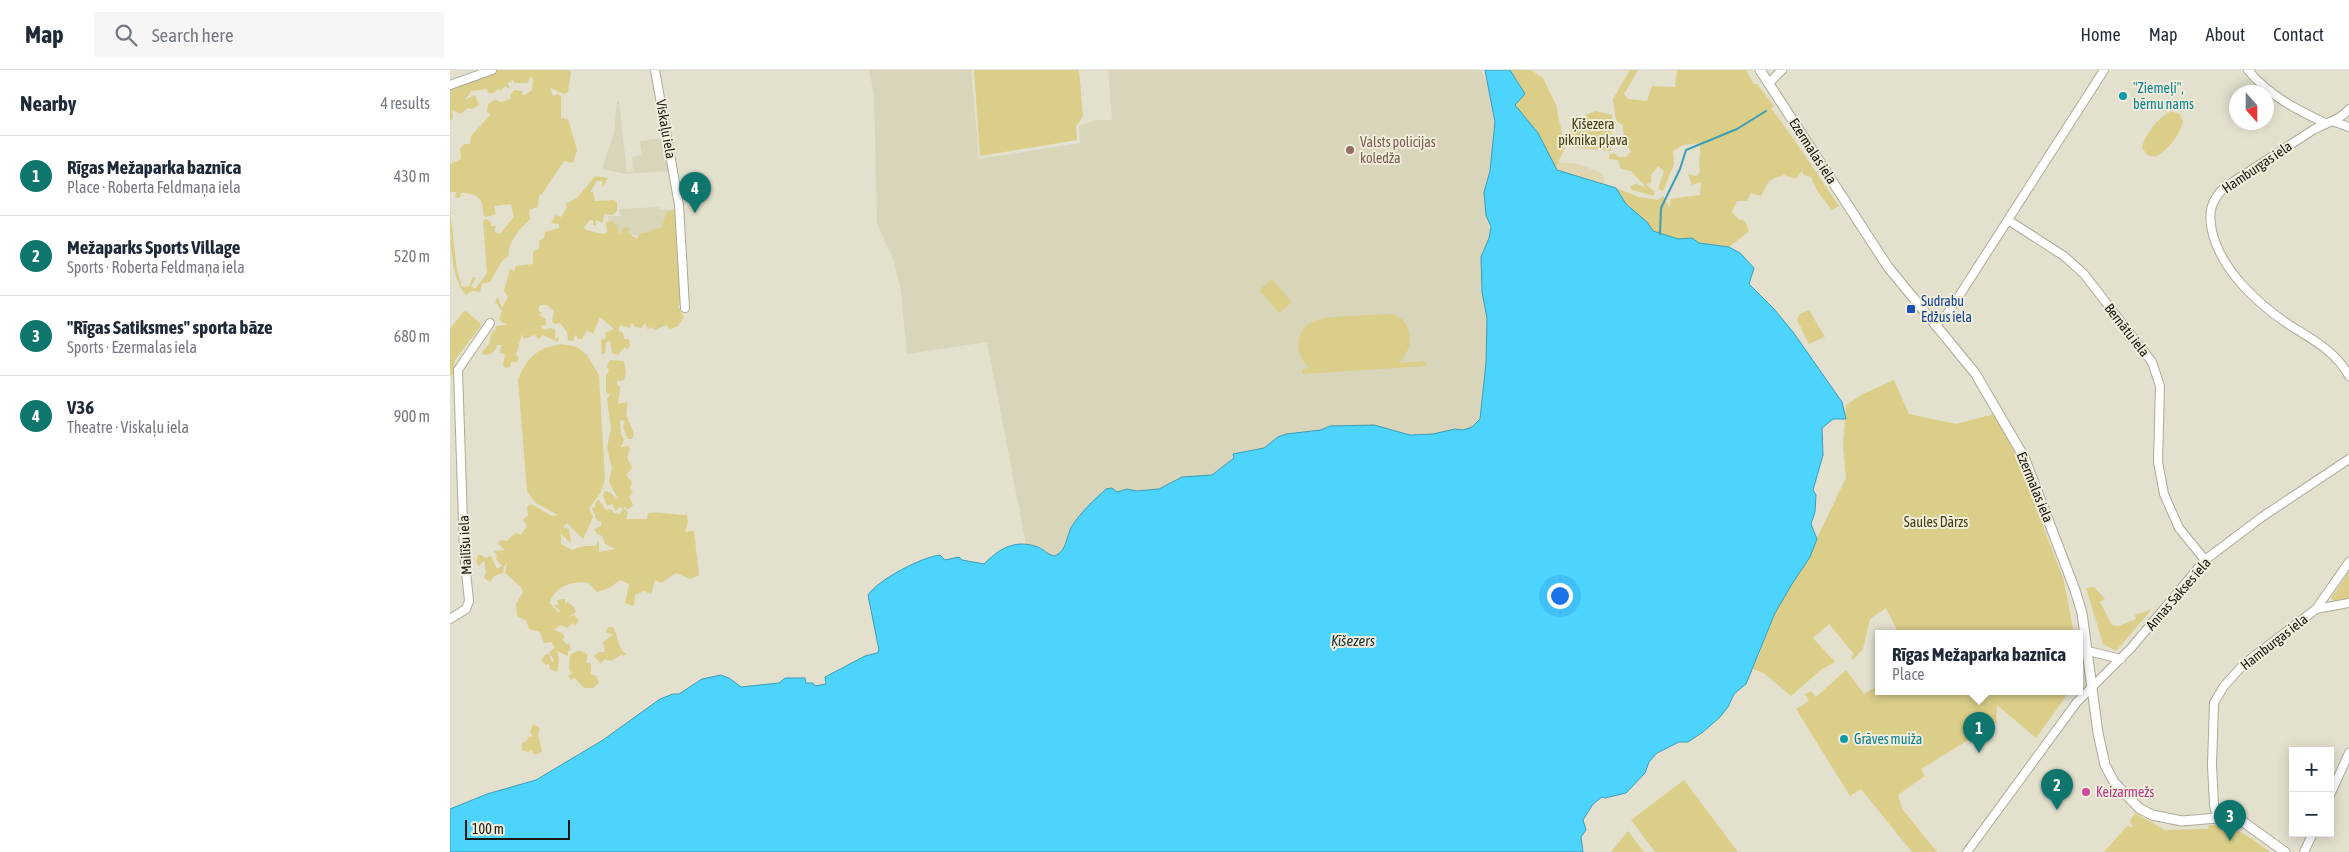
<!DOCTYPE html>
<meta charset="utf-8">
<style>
:root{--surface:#fff;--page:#f6f6f7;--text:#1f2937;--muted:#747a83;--line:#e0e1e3;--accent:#0f766e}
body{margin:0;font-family:"Asap Condensed",sans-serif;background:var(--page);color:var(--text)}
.controls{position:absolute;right:15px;bottom:15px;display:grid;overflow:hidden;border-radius:0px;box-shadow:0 2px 12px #0003}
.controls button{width:45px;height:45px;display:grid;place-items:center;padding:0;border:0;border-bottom:1px solid var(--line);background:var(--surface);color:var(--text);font:25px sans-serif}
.compass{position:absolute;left:1779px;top:15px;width:45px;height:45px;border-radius:50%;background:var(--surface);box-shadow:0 2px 12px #0003;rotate:159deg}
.scale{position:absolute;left:15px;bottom:12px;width:105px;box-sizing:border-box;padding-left:5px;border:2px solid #191812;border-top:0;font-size:14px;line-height:18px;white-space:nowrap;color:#191812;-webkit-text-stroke:4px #f0eddb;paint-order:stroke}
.you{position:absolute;left:1109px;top:525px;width:18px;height:18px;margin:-12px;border:4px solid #fff;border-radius:50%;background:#1a73e8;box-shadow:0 0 0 8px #1a73e833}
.badge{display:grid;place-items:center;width:32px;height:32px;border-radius:50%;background:var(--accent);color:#fff;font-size:16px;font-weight:700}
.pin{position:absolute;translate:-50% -41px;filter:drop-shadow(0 1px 2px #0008)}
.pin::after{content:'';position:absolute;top:26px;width:18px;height:15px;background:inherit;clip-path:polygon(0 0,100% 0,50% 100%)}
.popup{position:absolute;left:1425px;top:560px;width:208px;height:65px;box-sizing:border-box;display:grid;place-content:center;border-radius:0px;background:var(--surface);filter:drop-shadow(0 1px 4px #0005);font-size:16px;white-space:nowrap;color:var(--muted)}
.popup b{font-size:19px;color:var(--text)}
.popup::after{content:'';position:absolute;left:50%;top:100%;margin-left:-10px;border:10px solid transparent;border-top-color:var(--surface)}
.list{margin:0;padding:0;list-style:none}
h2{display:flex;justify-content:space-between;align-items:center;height:65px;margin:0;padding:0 20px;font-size:21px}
h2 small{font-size:16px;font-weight:400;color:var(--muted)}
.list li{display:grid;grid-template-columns:32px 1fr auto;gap:15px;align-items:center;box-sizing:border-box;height:80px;padding:0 20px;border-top:1px solid var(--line)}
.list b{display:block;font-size:19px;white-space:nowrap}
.list p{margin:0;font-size:16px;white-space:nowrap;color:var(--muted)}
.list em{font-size:16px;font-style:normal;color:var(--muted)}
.icon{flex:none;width:28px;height:28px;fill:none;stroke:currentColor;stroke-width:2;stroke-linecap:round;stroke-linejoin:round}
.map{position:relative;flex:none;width:1899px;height:782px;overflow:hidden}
header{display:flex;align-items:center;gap:30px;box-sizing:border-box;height:70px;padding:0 25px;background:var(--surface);border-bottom:1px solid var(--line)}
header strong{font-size:24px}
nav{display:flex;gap:28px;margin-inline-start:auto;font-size:18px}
.search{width:350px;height:45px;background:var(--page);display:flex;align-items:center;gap:12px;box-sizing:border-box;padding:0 18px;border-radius:0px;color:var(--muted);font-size:19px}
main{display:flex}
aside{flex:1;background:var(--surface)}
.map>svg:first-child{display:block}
.built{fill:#d9d5bb}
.green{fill:#dace88}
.sand{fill:#e0d6b1}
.water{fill:#4cd4fc;stroke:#3d9cb6}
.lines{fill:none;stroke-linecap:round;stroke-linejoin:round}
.stream{stroke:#3d9cb6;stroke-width:2}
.minor-casing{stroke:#acaa98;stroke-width:10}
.tertiary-casing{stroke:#acaa98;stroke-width:11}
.minor{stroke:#fff;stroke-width:8}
.tertiary{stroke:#fff;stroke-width:9}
.culture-dot{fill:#0f9aa8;stroke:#f0eddb;stroke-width:2}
.education-dot{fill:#8d6e63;stroke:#f0eddb;stroke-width:2}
.transit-dot{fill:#1a4fb4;stroke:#f0eddb;stroke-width:2}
.hotel-dot{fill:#d1479c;stroke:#f0eddb;stroke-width:2}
.labels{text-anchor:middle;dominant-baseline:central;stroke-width:4;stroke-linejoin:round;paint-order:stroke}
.culture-label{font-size:14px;fill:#0d838f;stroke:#f0eddb;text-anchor:start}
.park-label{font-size:14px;fill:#443d10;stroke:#f0eddb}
.street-label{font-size:14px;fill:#191812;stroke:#f0eddb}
.education-label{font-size:14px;fill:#785e54;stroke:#f0eddb;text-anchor:start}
.transit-label{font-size:14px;fill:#164399;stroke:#f0eddb;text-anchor:start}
.hotel-label{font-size:14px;fill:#b23c85;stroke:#f0eddb;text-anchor:start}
.water-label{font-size:15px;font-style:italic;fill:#1b3239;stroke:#f0eddb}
</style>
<header>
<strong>Map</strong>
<div class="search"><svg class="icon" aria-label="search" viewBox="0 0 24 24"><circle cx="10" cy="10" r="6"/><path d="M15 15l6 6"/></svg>Search here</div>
<nav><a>Home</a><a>Map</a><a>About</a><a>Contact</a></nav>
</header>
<main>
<aside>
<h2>Nearby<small>4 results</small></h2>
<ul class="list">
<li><span class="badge">1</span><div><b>Rīgas Mežaparka baznīca</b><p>Place · Roberta Feldmaņa iela</p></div><em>430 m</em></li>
<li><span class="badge">2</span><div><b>Mežaparks Sports Village</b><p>Sports · Roberta Feldmaņa iela</p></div><em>520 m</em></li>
<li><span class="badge">3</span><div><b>&quot;Rīgas Satiksmes&quot; sporta bāze</b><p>Sports · Ezermalas iela</p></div><em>680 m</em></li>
<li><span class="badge">4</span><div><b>V36</b><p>Theatre · Viskaļu iela</p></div><em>900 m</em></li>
</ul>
</aside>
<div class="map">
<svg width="1899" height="782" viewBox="0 0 1899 782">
<rect width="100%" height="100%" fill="#e3e0ce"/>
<path class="built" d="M419,0H521L529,89L630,73L629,56L646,50H662L658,0H1031L1039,16L1045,52L1040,101L1036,112V145L1041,164L1031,187L1032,222L1037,248L1036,293L1030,349L1022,357L1013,360L1005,359L983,364L960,365L924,355H893L880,356L871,360L836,364L828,367L814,378L784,384L780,392L762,405L732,407L709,419L686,421L677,419L667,422L663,419L643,431L627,449L609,485H598L591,478L576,474L537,272L457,284L451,221L443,189L427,154L424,24Z
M167,31H169L177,102L183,101L182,87L192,85L190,71L215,68L220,101L176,104L152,99L164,63Z
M209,137L210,140L227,139L229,162L160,166L158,146H170L169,139Z"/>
<path class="green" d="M45,0H119L121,2L118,22L114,24L100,18L103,26L108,24L111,26V48L118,49L127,80L123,93L114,91L92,124L89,126L88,137L79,140L80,149C71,158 58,171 59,185L52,191L40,212L32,214L30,222L22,221L16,225C0,208 0,167 0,139L7,201L12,217L19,216L23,207L26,208L21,216L25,219L37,203L33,151L36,149L41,152V156H46L44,162L50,164L64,147L61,134L44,136L46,144L36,147L33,145C34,128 27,123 11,123L10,128H5L6,122H0V94L11,89L10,79L14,74H20L21,66L41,44L37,42L38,34L45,30L51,32L61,29L60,25L64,20L72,21L73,26L82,20L83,8L80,7L78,13H65L62,9L61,13L59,11L58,14L60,19L55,16L50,22L49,18L44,23H38L37,19L21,21L15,30L25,25L29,35L21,39L18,38L11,44L2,40L3,48L0,51V16L4,15L7,19V15Z
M524,0H629L633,46L626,56L627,70L530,86Z
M1060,0H1081L1093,8L1106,35L1115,78L1108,92L1107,100L1088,63L1065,35L1074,24Z
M1180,0H1188L1174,24L1178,29L1197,31L1202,16L1225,17L1227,0H1296L1304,14H1307L1324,36L1321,38C1345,69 1366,103 1389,136L1382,140L1367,121L1361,107L1354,105L1352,101L1346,109L1334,105L1325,108L1319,111L1311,126L1301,123L1297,131H1287L1282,142L1288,149L1295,151L1299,161L1279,177L1249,173L1242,168L1228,169L1203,161L1197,152L1176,134L1166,118L1189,127L1208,130L1213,126L1220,138V129L1250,125L1251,112L1242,115L1238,104L1246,106L1250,102C1248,91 1251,84 1250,73L1233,75L1223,81L1224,94L1213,121L1208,119L1214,101L1208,96L1201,105V113L1196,114L1204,122V126L1182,120L1180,117L1185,114L1196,117L1181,101L1171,99L1168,90L1159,89L1160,84L1164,83L1168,87H1176L1181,81L1174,72L1173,56L1166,50L1163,29Z
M1146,41L1162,45L1161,81L1120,77L1121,51Z
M1721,41L1729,44L1733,51C1730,65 1718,80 1705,87L1697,85L1692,77C1696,63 1708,48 1721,41Z
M145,106L158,108L153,117L152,111H147L140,122H143L145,131L164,130L167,132V141L163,145L154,144L153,153L146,150V156L143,155V150H140L134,157L136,160L154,164L157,162L156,152L162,151L167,155L169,163H172V159L175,157L179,158L178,163L187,169L189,164L199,162L201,160L212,158L216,142L228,139L232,233L228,236L234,247L228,256L220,259L216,255L205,260L201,257L198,260L195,253L191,258L185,257L182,253L180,258L170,255L168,260L173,263L174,269H179L180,276L177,280L175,277L168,285L162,283L160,270L156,273L155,284H152L151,270L156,268L155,263L164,259L150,247L143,264L137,260L132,269H128L126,264L123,271L118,270L117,262L110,253L104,254L102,251L104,241L97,235H90L88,240L92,243L89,245L96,249V255L90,256L95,260L100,258L105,259V268H109L108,272L93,265L89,269L84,265L74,269L72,264L66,285L69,288L67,292H61L60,297L55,298L53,295L55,284L50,283L51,275H47C45,283 41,284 34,285L32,282L40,273V268L43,261L46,260V256L57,255L49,250L52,241L45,232L48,227L52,238L58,227L54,221L60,199L64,201L66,196L83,194V182L89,178V171L94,168L95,162L109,158V154L101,153L105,145L111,147L117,137L116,134L128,127Z
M822,209L842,232L829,243L809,220Z
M1359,240L1375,267L1359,274L1347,250L1350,244Z
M16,241L31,254L30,257L5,290L3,304L0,306V259L13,242Z
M942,244C965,251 964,279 949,293L976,291V296L852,304V299L860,298C853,292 848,284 848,275C849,245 882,247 903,246C916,245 929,244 942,244Z
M112,274L127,277L137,285L149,305L155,410L150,424L139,438L143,447L133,469L117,453L113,457L119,459L121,473L111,464V474L122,480L133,476H146L149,470V482L166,479L155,474L152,466L147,464L144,459L151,456V451H147L142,438H145V434L148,429L156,440L161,439L164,443L170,444L173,439L170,437L165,441L162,434L157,436L153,425L155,421L159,422L168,429L159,412L162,398L157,378L161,358L157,329L160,325L156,322V305L159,301L157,296L160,290L174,291L176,303L174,310L169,311L168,309L167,314L170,317L168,334L178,332L176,344L184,364L182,369H178L173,357L175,351L170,350L171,364L174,370L171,377L178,376L180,379L177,387L182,398L176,405L182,412L180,418L183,423L179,426L183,435L178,440L174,436V439L178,442L176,449H197L198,443C211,441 223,445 237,445L238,452L235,462L244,461L249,505L240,509L226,503L211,513L205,510L201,524L194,521L185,525L184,536L175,533L179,514L170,510L159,518L147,522L138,513C123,511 104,516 100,533L108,542H111L104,535H109L107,530L115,529V535L116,532C120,533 125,537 126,542L118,547L124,545L129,550L125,556L123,553L117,558L111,555L105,559L100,558L112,563L115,567L112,569L117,575L119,573L121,580L118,582V586L107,581L109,590L107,602L100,599L99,594L96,595L91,590L96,584H99L102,592L104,591L99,582L105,578L101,572L94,573L90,562L79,559L76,550L67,546L66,534L73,522L70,516L55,503L57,493L54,497L53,503L44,506L40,512L34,508L36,502L34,490L29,496L26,492L28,485H31L35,488L41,486L47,499L52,496L46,489L47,486L44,481L55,480L48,474L50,470L57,471L65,463L71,465L77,456L73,449L78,446L77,437L81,434L102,446L108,445L86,433L77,421L68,310C77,287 87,278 112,274Z
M1444,310L1459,344L1506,354L1544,344L1566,385L1614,511L1624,564H1449L1436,538L1420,549L1413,579L1403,590L1401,588L1404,584L1379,554L1363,568L1385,592L1372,599L1341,626L1315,604L1301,598L1307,590L1325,543L1342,514L1360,487L1367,468L1396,408L1393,376L1396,335L1411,325Z
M1899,502V528L1884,531L1881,528Z
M1644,517L1655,529L1650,532L1662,555L1668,556L1686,549L1685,545L1702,539L1666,581L1653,574L1636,518Z
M158,557H163C168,565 168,580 177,584L173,586L172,584L161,591L155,589L151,593L144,586L149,582H155L153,572L163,565L156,562Z
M127,581H132L138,585L136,592L141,594V604L146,606L149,613L143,618H134L125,608L121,610L118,606L122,604L119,599L120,585Z
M1396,600L1414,624L1429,615V622H1619L1586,668L1547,635L1546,653L1471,699L1475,706L1448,725L1453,740L1487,782H1462L1411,719L1400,726L1346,639L1359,631L1355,624L1361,621L1366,627Z
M83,654L90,658L88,664L92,681L88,684H83L82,679L79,682L72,680V673L77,671L79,666L83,667L80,662Z
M1234,710L1288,782H1205L1181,750Z
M1685,743L1715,760L1758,759L1759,755C1788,756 1798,766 1820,782H1654L1677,756L1683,757L1680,751Z
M1178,761L1194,782H1161Z"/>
<path class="sand" d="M1108,92L1129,94L1153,104L1155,114L1107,100Z"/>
<path class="water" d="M1035,0H1060L1075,24L1065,35L1088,63L1107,100L1166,118L1176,134L1197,152L1203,161L1228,169L1242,168L1249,173L1279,177L1290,183L1304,198L1299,214L1324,239L1343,262L1392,332L1396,349H1383L1372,358L1373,385L1363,420L1366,425L1365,442L1361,454L1367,469L1360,487L1342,514L1325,543L1296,614L1284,624L1278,637L1270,647L1253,662L1238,672H1229L1207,683L1199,692L1195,703L1176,723L1155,728L1152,727L1143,734L1133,750L1136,760L1131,767L1133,782H0V739L37,724L86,710L153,670L210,629L223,624H229L252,609L271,605L279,608L291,617L329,613L335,608H355L356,613H363L365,616L376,614L375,607L415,586L427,583L429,580L418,525C429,509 472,487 490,485L495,490L509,487L512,490L534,494C550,478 565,469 588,477C595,480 597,485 605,486C617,481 616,466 622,456C631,442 644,430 656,419L662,418L667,422L677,419L686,421L709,419L732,407L762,405L784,388L783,384L814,378L828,367L836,364L871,360L880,356L924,355L960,365L983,364L1005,359L1013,360L1022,357L1030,349L1036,293L1037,248L1032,222L1031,187L1039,168L1041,157L1036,145L1034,122L1040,101L1045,52Z"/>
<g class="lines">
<path class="stream" d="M1210,164L1211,138L1230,99L1236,80L1287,59L1316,41"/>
<defs>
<path id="minor" d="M205,0L229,135L235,238
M1798,0C1818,25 1847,40 1875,53
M1319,13L1332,0
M0,15L42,0
M1899,39C1889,51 1877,52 1863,60L1775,117C1761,130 1758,142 1762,161C1771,200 1807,233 1838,254C1860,268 1886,281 1899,306
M1885,52L1899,57
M1558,150L1614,186L1634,204L1702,292L1710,316L1708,392L1714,424L1729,458L1755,490
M1485,255L1497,244L1511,223L1654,0
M1866,539L1899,533
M0,549L16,539L19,531L14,482L8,300L40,253
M1638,581L1671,589
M1880,725L1899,683
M1767,748L1764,735L1762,695L1764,633L1774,616L1794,594L1866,539L1899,492
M1517,782L1627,632L1681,578L1755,490L1812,447L1899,389
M1854,782L1863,763"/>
<path id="tertiary" d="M1310,0L1438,197L1525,303L1574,387L1625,520L1632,543L1648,663L1655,695L1664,712L1689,738L1702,745L1732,751L1767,748L1792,751L1835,782"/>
</defs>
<use href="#minor" class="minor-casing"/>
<use href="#tertiary" class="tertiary-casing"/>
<use href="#minor" class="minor"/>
<use href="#tertiary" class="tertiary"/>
</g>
<g class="culture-dot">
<circle cx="1673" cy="26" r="5"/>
<circle cx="1394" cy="669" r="5"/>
</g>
<circle class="education-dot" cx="900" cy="80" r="5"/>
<rect class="transit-dot" x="1456" y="234" width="10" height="10" rx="2.5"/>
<circle class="hotel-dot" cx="1636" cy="722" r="5"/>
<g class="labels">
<g class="culture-label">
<text x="1683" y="18">"Ziemeļi",<tspan x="1683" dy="16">bērnu nams</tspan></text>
<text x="1404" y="669">Grāves muiža</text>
</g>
<g class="park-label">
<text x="1143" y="54">Ķīšezera<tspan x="1143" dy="16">piknika pļava</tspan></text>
<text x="1486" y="452">Saules Dārzs</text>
</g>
<g class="street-label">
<text transform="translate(216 59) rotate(80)">Viskaļu iela</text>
<text transform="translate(1363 81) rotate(57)">Ezermalas iela</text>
<text transform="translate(1807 97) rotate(-34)">Hamburgas iela</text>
<text transform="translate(1677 260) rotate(52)">Bernātu iela</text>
<text transform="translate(1585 417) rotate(68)">Ezermalas iela</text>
<text transform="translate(15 475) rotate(-93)">Mailīšu iela</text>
<text transform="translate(1728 524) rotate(-49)">Annas Sakses iela</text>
<text transform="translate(1824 572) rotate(-38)">Hamburgas iela</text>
</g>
<g class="education-label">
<text x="910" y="72">Valsts policijas<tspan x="910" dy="16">koledža</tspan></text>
</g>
<g class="transit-label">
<text x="1471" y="231">Sudrabu<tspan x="1471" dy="16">Edžus iela</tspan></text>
</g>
<g class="hotel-label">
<text x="1646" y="722">Keizarmežs</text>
</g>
<g class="water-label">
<text x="903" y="570">Ķīšezers</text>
</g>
</g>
</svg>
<div class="controls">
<button>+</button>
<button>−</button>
</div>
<svg class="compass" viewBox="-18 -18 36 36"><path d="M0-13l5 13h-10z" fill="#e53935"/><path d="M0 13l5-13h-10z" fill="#747a83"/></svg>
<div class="scale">100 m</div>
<div class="you"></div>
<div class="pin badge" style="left:1529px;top:683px">1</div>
<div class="popup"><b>Rīgas Mežaparka baznīca</b>Place</div>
<div class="pin badge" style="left:1607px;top:740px">2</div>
<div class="pin badge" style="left:1780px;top:771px">3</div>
<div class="pin badge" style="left:245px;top:143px">4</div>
</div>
</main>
